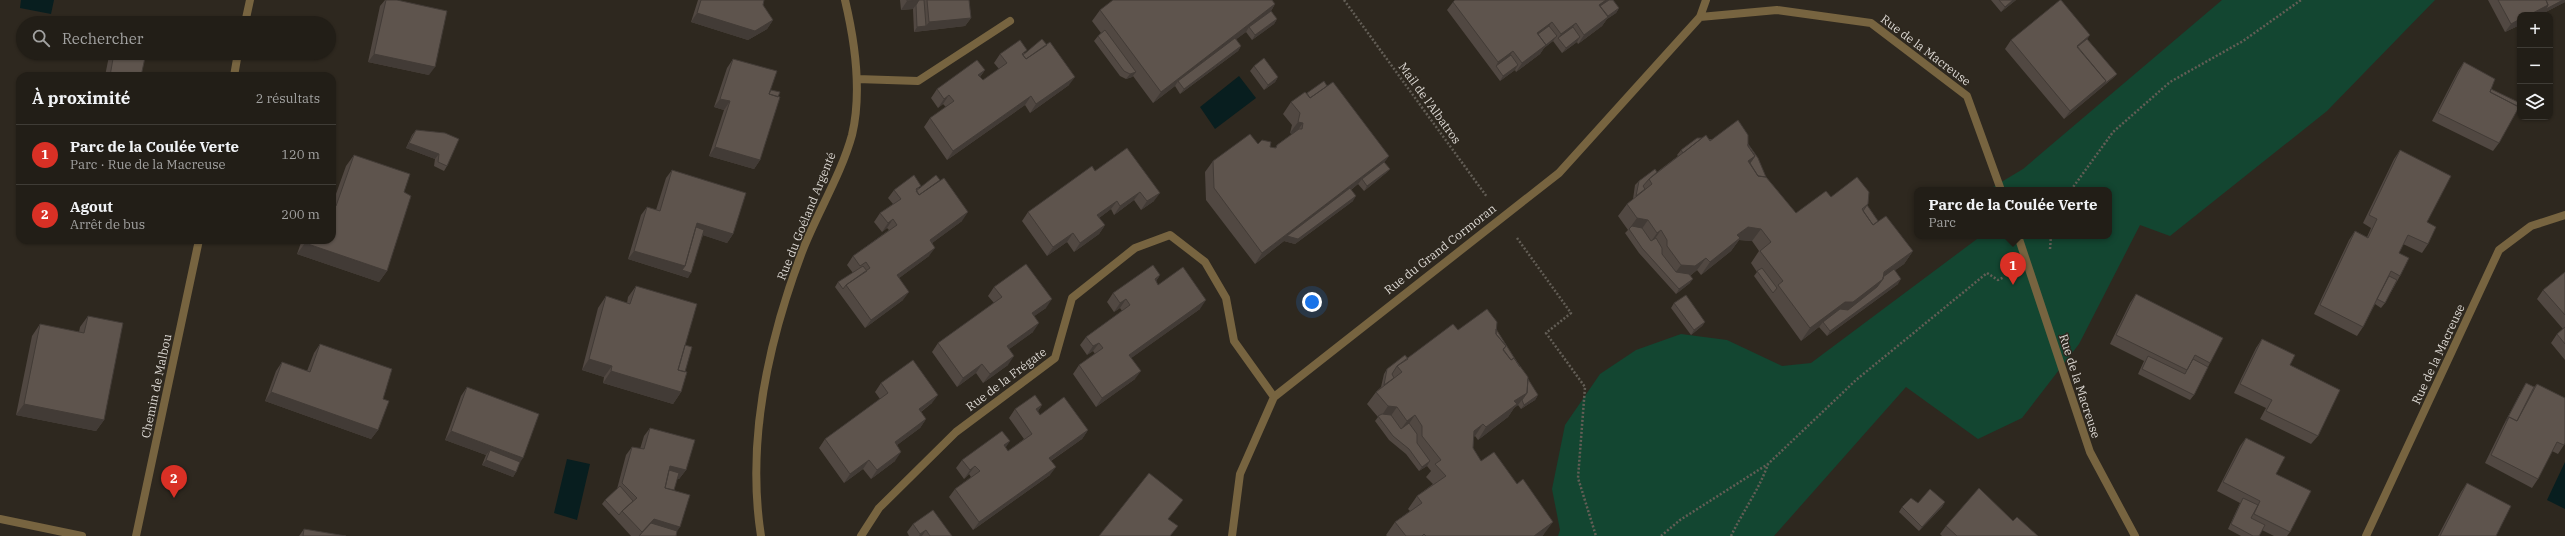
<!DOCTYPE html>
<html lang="fr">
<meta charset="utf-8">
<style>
:root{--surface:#221e17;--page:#2a2720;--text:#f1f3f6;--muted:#a2a2a1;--line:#3f3c36;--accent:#d93025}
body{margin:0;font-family:"IBM Plex Serif",serif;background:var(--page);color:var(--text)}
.controls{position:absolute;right:12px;top:12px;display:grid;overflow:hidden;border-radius:8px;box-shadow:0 1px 3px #0004}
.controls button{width:36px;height:36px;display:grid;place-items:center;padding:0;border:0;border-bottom:1px solid var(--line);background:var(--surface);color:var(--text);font:20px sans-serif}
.you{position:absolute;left:1312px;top:302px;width:14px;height:14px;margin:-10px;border:3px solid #fff;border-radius:50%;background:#1a73e8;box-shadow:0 0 0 6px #1a73e833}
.badge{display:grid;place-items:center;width:26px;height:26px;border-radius:50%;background:var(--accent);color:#fff;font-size:13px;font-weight:700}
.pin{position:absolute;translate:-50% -33px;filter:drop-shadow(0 1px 2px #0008)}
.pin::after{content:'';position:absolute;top:21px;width:14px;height:12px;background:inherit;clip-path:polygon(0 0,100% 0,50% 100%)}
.popup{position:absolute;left:1914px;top:187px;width:198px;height:52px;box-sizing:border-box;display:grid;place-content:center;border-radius:8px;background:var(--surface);filter:drop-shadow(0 1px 3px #0005);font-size:13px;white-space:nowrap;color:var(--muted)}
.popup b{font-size:15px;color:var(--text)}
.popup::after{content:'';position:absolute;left:50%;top:100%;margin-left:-8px;border:8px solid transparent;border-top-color:var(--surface)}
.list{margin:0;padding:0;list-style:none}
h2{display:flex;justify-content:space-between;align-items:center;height:52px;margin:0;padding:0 16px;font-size:17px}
h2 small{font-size:13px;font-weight:400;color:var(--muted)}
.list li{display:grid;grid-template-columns:26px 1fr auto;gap:12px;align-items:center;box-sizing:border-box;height:60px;padding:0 16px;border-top:1px solid var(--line)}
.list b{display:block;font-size:15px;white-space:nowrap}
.list p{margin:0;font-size:13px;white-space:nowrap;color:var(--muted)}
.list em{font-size:13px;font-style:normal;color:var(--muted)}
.icon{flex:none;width:22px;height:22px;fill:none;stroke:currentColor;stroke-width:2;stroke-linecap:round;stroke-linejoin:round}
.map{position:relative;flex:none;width:2565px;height:536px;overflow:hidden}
.search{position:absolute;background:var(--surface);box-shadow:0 1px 3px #0004;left:16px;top:16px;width:320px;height:44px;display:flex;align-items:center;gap:10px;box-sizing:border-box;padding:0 14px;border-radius:22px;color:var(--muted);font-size:15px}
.panel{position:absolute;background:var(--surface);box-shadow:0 1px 3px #0004;left:16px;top:72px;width:320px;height:172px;border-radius:12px}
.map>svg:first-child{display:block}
.green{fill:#134631}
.water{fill:#081e1f}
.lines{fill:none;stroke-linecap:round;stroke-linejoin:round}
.path{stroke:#635e56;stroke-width:2.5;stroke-dasharray:2 2;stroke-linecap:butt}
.street{stroke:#776440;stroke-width:8}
.wall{fill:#514842}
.shaded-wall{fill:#423b36}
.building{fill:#5e544d;stroke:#423b36}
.labels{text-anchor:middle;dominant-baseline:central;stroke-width:3;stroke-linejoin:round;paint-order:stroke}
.street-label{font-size:12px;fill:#ddd9d4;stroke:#2e281f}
</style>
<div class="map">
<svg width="2565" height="536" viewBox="0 0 2565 536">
<rect width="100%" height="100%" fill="#2e281f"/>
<path class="green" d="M2222,0H2435L2327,111L2170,236L2140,225L2079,344L2022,418L1978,439L1906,387L1774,536H1558L1560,530L1552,489L1565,425L1600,374L1636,350L1681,334L1727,340L1782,366L1811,363L1981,236H2109V190H1988L2023,169Z"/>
<path class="water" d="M21,0H54L51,14L20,8Z
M1239,76L1256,98L1215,129L1200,107Z
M567,459L590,464L577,520L554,513Z
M2565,462V509L2547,500Z"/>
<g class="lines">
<path class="path" d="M1344,0L1487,197
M2071,190L2113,132L2170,82L2243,41L2301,0
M1517,238L1571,313L1546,333L1585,387L1578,478L1596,536
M2050,249L2051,236
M1661,536L1680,520L1768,464L1856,380L1987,273L1998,280L2004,277
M1731,536C1743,511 1759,490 1768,464"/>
<path class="street" d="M1700,17L1777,10L1871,23L1967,96L2001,190
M245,23L250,0
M234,76L238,53
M857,79L918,81L1010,21
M2018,236L2090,452L2135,536
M0,519L82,536
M136,536L199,240
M761,536C746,440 768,342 802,252C817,213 841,175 852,135C862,93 855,42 845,0
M861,536L879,508L956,432L1055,358L1072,298L1135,248L1170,235L1205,262L1226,298L1234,341L1274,397
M1232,536L1240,474L1274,397L1559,173L1700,17L1706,0
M2366,536L2499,250L2531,226L2565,215"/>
</g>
<path class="wall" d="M385,0H397L429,75L368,62L380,6Z
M698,0H764L763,5L773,20L767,29L748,40L691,22Z
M900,0H969L971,18L965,26L914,32L913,9L901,10Z
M1991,0H2016L2001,12Z
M2488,0H2565V2L2540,15H2520V25L2505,32Z
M1453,2L1619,8L1616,13L1607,19L1602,26L1578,44L1577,42L1562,53L1553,41L1544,48L1540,54L1516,72L1515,70L1500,81L1447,10Z
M1275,4L1271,11L1277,19L1274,24L1252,40L1246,32L1236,39L1241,46L1238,51L1180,94L1175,86L1153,103L1133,76L1132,77L1126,79L1120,76L1094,41L1098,36L1101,33L1092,21L1100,10Z
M2090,35L2087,39L2117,74L2113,78L2064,119L2005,49L2011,40Z
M111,53H144L141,76H105L109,56Z
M1025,53L1069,85L1030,113L1025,105L947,160L924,127L930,118L946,107L943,104L938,108L931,98L937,89L985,70L980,77L983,80L999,69L994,63L1000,54Z
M733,59L771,90L778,97L760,160L754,169L709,156L724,110L714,107L727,68Z
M2464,62L2491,89L2517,106L2499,143L2493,151L2432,121L2458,71Z
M1254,66L1278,77L1275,82L1264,90L1250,71Z
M1327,86L1389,156L1384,162L1390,169L1386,173L1364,191L1358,184L1351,190L1353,201L1295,244L1284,241L1255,264L1206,200L1205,172L1213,161L1258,144L1275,148L1277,145L1292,134L1290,133L1292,125L1283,114L1291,102L1307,93Z
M416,130L445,133L447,166L444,171L434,166L435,159L406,148L412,135Z
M1709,139L1748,144L1766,177L1796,213L1831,197L1867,205L1878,221L1913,251L1904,264L1895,270L1898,284L1827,336L1819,327L1801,341L1754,276L1757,272L1751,263L1759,251L1752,241L1739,240L1731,251L1701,275L1697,270L1691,275L1690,283L1676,294L1639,253L1625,233L1628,230L1618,216L1627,204L1633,199L1635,185L1639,181L1657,172L1678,156L1677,155L1681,150Z
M1127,148L1154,201L1141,210L1134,200L1114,215L1111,209L1099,218L1105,225L1099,234L1074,252L1067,242L1047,256L1022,221L1028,212L1095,171Z
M2400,150L2427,222L2428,244L2422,253L2403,244L2399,253L2400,276L2385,303L2381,308L2375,304L2363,327L2357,336L2314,314L2349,240L2355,231L2367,237L2371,228L2363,223L2394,159Z
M354,155L404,192L387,271L379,282L297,254L302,240H332V205L346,166Z
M672,170L733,234L727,243L703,235L688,278L628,259L641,215L647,207L656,210L666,178Z
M919,188L962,221L932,243L929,256L899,278L903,300L865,328L835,287L838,282L853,273L847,265L853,256L889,230L887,228L882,232L874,222L880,213L893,204L888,198L894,190Z
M2565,272V360L2551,343L2557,334L2563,329L2537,299L2543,290Z
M1160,275L1156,281L1158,285L1200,309L1131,358L1135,379L1096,407L1073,374L1079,365L1095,354L1093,351L1087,355L1080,345L1086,337L1122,311L1120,308L1114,312L1107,302L1113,293Z
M636,286L685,345V372L681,392L673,404L603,383L604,377L582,370L598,308L606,296L627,303L628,297Z
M994,287L1046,308L1034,316L1033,332L1009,349L1008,365L983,383L976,373L957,387L932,352L938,343L994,303L988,296Z
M2136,294L2210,363L2194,395L2190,400L2138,374L2144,361L2110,344L2130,303Z
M1674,303L1705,322L1702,326L1691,335L1671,308Z
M88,316L104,420L96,431L16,415L32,336L40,324L79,332L80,327Z
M1496,329L1538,395L1535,400L1521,409L1518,405L1514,408L1508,417L1478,440L1475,436L1473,437V448L1481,461L1544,534L1542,536H1387L1386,535L1395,522L1410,511L1408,509L1417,496L1433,484L1426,477L1431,471L1427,466L1419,471L1406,454L1389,440L1375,421L1378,417L1367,404L1376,392L1381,387L1384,374L1387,369L1458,330Z
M2262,339L2290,365L2318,436L2311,444L2260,419L2266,408L2234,393L2256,348Z
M320,344L383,399L378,430L371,439L265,401L276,371L282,362L307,371L314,353Z
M881,383L932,403L921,412L926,419L920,428L897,445L895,461L871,479L863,469L844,483L819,448L825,439L880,399L875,392Z
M2526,383L2534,387L2537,384L2564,445L2558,454L2552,451L2538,479L2532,488L2485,463L2503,426L2523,388Z
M467,387L520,462L516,472L513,477L482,465L486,455L445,440L461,396Z
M1042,405L1038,411L1040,415L1088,430L1082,439L1051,461L1050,475L973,530L949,497L955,489L971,477L969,474L964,479L956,468L962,460L1008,451L1024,439L1009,418L1015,409Z
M650,428L686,470L679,479L677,478L674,490L677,531L676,536H631L602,504L605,500L617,489L626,455L632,447L640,449L644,436Z
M2246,438L2276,474L2290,532L2287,536H2274L2262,530L2259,536H2241L2228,529L2240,503L2217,491L2240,446Z
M2467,483L2496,536H2438L2461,492Z
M1945,502L1942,507L1919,531L1899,512L1902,507L1918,503Z
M2013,521L2038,536H1942L1940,534L1946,526Z
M913,524L952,536H909L907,532Z
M304,529L346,536H299Z"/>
<path class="shaded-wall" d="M921,0L919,1L913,9L901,10L907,1Z
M1606,0H1610L1597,10L1599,5Z
M2013,0H2016L2001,12L2005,7Z
M2563,0H2565V2L2540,15H2529L2548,5Z
M1275,4L1268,16L1249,27L1246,32L1179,83L1178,81L1175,86L1153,103L1161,92Z
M1619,8L1616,13L1607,19L1602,26L1578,44L1584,35Z
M697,13L773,20L767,29L748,40L691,22Z
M971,18L965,26L914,32L917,27L926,26L929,22Z
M1277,19L1274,24L1252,40L1255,35Z
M2520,19V25L2505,32L2511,24Z
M1552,22L1546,31L1535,37L1537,33Z
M1576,23L1570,31L1558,38L1561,34Z
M2090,35L2084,43L2075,51L2077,46Z
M1557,36L1553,41L1544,48L1540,54L1516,72L1522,63Z
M1580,37L1577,42L1562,53L1566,48Z
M1241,46L1238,51L1180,94L1184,89Z
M1513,51L1507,60L1496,66L1498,62Z
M374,54L435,67L429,75L368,62Z
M1518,65L1515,70L1500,81L1503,76Z
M985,70L978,79V75Z
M1136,72L1132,77L1126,79L1130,74Z
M2117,74L2113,78L2064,119L2070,111L2106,81Z
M1075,77L1069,85L1030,113L1036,104Z
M1278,77L1275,82L1264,90L1268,85Z
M949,95L943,104L938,108L944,99Z
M1031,96L1025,105L947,160L953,151Z
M720,99L730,101L724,110L714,107Z
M1298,122L1303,123L1295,134L1290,133Z
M409,143L439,154L435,159L406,148Z
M715,147L760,160L754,169L709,156Z
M1389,156L1381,167L1362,179L1358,184L1290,237L1356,196L1353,201L1295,244L1284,241L1255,264L1262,253Z
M1755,156L1746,169L1748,161Z
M1390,169L1386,173L1364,191L1367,186Z
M1140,192L1134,200L1114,215L1120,206Z
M1160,193L1154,201L1141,210L1147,201Z
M1117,201L1111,209L1091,224L1097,215Z
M968,212L962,221L924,249L930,240Z
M1637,218L1648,220L1639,233L1629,229Z
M893,219L887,228L882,232L888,223Z
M697,223L733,234L727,243L693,232Z
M1105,225L1099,234L1074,252L1080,243Z
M1748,227L1761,229L1752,241L1739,240L1731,251L1701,275L1710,262L1737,235Z
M1661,230L1652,243L1648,246L1657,233Z
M1073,233L1067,242L1047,256L1053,247Z
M305,243L387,271L379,282L297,254Z
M935,248L929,256L891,284L897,275Z
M634,251L685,266L679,275L628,259Z
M1913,251L1904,264L1882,280L1874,292L1844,314L1823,322L1819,327L1801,341L1810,328Z
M1706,258L1697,270L1686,279L1672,277L1681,265Z
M682,270L691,273L688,278L679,275Z
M1160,275L1154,284L1155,279Z
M1693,279L1690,283L1676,294L1679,289Z
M1901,279L1898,284L1827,336L1830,331Z
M909,292L903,300L865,328L871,320Z
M1052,299L1046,308L1026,322L1032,313Z
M1126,299L1120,308L1114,312L1120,303Z
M1206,300L1200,309L1123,364L1129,355Z
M1705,322L1702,326L1691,335L1694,330Z
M1039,323L1033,332L1001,355L1007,346Z
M1099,343L1093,351L1087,355L1093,346Z
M1014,356L1008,365L983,383L990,374Z
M589,359L612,366L604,377L582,370Z
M982,364L976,373L957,387L963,378Z
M611,371L681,392L673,404L603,383Z
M1141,371L1135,379L1096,407L1102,398Z
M271,392L378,430L371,439L265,401Z
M1527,393L1518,405L1514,408L1508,417L1478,440L1486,427L1514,401Z
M938,395L932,403L913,417L919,409Z
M1538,395L1535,400L1521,409L1524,405Z
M24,404L104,420L96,431L16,415Z
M1042,405L1036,414V409Z
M1388,406L1397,407L1388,420L1380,418Z
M1415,415L1406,428L1398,433L1407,421Z
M926,419L920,428L889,451L895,442Z
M1483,424L1475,436L1465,444L1474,431Z
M1088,430L1082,439L1043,466L1049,458Z
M451,431L523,458L517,467L490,450L486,455L445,440Z
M1010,441L1004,450V445Z
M901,452L895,461L871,479L877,470Z
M486,460L516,472L513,477L482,465Z
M869,460L863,469L844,483L850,474Z
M1430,461L1427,466L1419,471L1422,467Z
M670,466L686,470L679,479L666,475Z
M975,466L969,474L964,479L970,470Z
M1056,467L1050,475L973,530L979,522Z
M1945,502L1942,507L1919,531L1922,527Z
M654,519L680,527L674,536H639L642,532Z
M1553,522L1544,534L1542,536H1534Z
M926,530L922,536H919L920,534Z"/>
<path class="building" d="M386,0H397L447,11L435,67L374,54Z
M701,0H764L763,5L773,20L755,31L697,13Z
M907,0H919L907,1Z
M919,0H924L926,26L917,27L916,5Z
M927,0H969L971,18L929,22Z
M1113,0H1272L1275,4L1161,92L1100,10Z
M1455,0H1606L1599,5L1608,17L1584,35L1576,23L1561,34L1552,22L1537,33L1546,45L1522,63L1513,51L1498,62L1453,2Z
M1609,0H1613L1619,8L1608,16L1600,6Z
M1999,0H2013L2005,7Z
M2060,0H2061L2090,35L2077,46L2106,81L2070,111L2011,40Z
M2498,0H2546L2548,5L2529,15H2520V19L2511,24Z
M2546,0H2563L2546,9L2548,5Z
M1271,11L1277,19L1255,35L1249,27Z
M1549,26L1557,36L1546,45L1538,34Z
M1573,27L1580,37L1566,48L1558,38Z
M1105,30L1136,72L1130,74L1124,71L1098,36Z
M1235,38L1241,46L1184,89L1178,81Z
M1042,39L1047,45L1026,59L1023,55Z
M2087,39L2117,74L2103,85L2106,81L2077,47Z
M1020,40L1027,50L1022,54L1026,59L1050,42L1075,77L1036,104L1031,96L953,151L930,118L954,101L949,95L944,99L937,89L977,60L985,70L978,75L983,80L1007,63L1000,54Z
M114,53H146L141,76H110Z
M1511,55L1518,65L1503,76L1496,66Z
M1264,58L1278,77L1268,85L1254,66Z
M733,59L777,71L769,94L780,97L760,160L715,147L730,101L720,99Z
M2464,62L2495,79L2490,92L2519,107L2499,143L2438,113Z
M1324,81L1327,86L1310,98L1307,93Z
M1333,82L1389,156L1262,253L1214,188L1213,161L1250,134L1258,144L1262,140L1271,142L1270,147L1276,148L1277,145L1299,129H1302L1303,123L1298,122L1300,113L1291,102L1305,92L1310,98Z
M2491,89L2518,102L2517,106L2490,92Z
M771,90L780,92L778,97L769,94Z
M1738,120L1748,135V146L1755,156L1748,161L1758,176L1766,177L1796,213L1826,191L1831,197L1857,177L1869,192L1868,204L1862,209L1873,225L1886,216L1913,251L1884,272L1883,279L1853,302H1845L1810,328L1778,285L1783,281L1760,251L1771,242L1761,229L1748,227L1737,235L1740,238L1710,262L1706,258L1695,266L1681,265L1667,246V240L1661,230L1657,233L1648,220L1637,218L1627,204L1652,184L1649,179L1706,135L1710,141Z
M416,130L445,133L459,139L447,166L438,162L439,154L409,143Z
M1697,138H1702L1683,153L1681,150Z
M1748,144L1758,158L1766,177L1758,176L1750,163L1755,156L1748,146Z
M1127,148L1160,193L1147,201L1140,192L1120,206L1117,201L1097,215L1105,225L1080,243L1073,233L1053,247L1028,212L1092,166L1095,171Z
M2400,150L2451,176L2427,222L2436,227L2428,244L2408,235L2399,253L2409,258L2400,276L2391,271L2363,327L2320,305L2355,231L2368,238L2377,219L2369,215Z
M354,155L410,174L404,192L411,196L387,271L305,243L306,240H332V205L336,206Z
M1384,162L1390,169L1367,186L1362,179Z
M1655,169L1657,172L1649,179L1643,186L1645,189L1636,196L1639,181Z
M672,170L746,193L733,234L697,223L685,266L634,251L647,207L660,211Z
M914,175L921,186L916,189L919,195L944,178L968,212L930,240L935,248L897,275L909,292L871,320L846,285L870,268L866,262L860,266L853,256L897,225L893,219L888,223L880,213L901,199L894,190Z
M936,175L940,180L919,195L916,191Z
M1350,188L1356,196L1298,239L1287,236Z
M1867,205L1878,221L1873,225L1863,211Z
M1632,226L1642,228L1651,241L1656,238L1662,248V254L1676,272L1689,274L1693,279L1679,289L1642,248L1629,229Z
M696,227L704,230L691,273L682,270L685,266Z
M1026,264L1052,299L1032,313L1039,323L1007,346L1014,356L990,374L982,364L963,378L938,343L1002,297L994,287Z
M1153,265L1160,275L1155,279L1158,285L1183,267L1206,300L1129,355L1141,371L1102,398L1079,365L1103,348L1099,343L1093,346L1086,337L1130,305L1126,299L1120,303L1113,293Z
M863,266L867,271L846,285L843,289L838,282Z
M1762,268L1777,288L1773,293L1757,271Z
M1894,269L1901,279L1830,331L1823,322L1840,309L1848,310L1877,287L1883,279V277Z
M2565,272V315L2543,290Z
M2389,276L2397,280L2385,303L2377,299Z
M636,286L697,304L678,370L687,372L681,392L611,371L612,366L589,359L606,296L630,304Z
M2136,294L2223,338L2210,363L2195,355L2187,370L2116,335Z
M1686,295L1705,322L1694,330L1674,303Z
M1487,309L1497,322L1496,334L1506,346L1503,349L1511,360L1514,358L1528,377L1527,393L1514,401L1517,404L1486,427L1483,424L1474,431L1473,448L1481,461L1494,452L1517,484L1523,479L1553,522L1534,536H1426L1424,534L1422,536H1406L1395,522L1422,503L1417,496L1446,476L1435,464L1441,460L1422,436V426L1415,415L1407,421L1397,407L1388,406L1376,392L1402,372L1397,366L1453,324L1458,330Z
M88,316L123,323L104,420L24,404L40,324L84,333Z
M2565,327V344L2557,334Z
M1496,329L1520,367L1514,358L1511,360L1503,350L1506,346L1496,334Z
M2262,339L2295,355L2290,365L2340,390L2318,436L2266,411L2272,400L2240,384Z
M320,344L392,369L383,399L389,401L378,430L271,392L282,362L310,372Z
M685,345L692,347L685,372L678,370Z
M1405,355L1408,359L1397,366L1392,374L1394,378L1384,385L1387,369Z
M2148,356L2185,374L2187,370L2193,359L2208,367L2194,395L2142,369Z
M913,360L938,395L919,409L926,419L895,442L901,452L877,470L869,460L850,474L825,439L888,393L881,383Z
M1528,379L1538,395L1524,405L1522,400L1527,393Z
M2526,383L2534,387L2517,421L2509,417L2506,421Z
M2537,384L2565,398V443L2564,445L2557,442L2538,479L2491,455L2509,417L2517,421Z
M467,387L539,414L523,458L451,431Z
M1035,395L1042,405L1036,409L1040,415L1064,397L1088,430L1049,458L1056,467L979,522L955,489L980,471L975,466L970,470L962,460L1002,431L1010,441L1004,445L1008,451L1032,434L1015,409Z
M1382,414L1391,415L1401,429L1409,423L1417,434V443L1430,461L1422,467L1409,449L1393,436L1378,416Z
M650,428L695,440L686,470L670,466L665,488L690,495L680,527L654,519L642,532L622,511L637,498L622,483L632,447L644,449Z
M2246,438L2285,457L2276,474L2311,491L2290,532L2254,514L2260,501L2223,482Z
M490,450L520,462L516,472L486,460Z
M669,470L679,473L674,490L665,488Z
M1149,473L1183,500L1168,519L1178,526L1170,536H1099Z
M2467,483L2511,506L2496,536H2440Z
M620,486L633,501L622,511L619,515L605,500Z
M1979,488L2013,521L2017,517L2038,536H1957L1946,526Z
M1930,489L1945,502L1922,527L1902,507L1911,498L1918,503Z
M2243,498L2258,505L2251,518L2265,525L2259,536H2253L2231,524Z
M933,510L952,536H930L926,530L920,534L913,524Z
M651,523L677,531L676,536H639Z
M304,529L346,536H303Z"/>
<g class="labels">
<g class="street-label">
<text transform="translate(1926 50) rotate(37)">Rue de la Macreuse</text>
<text transform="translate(1430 103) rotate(54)">Mail de l'Albatros</text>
<text transform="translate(806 216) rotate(-68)">Rue du Goéland Argenté</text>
<text transform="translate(1440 249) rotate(-38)">Rue du Grand Cormoran</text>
<text transform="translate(2438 354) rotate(-65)">Rue de la Macreuse</text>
<text transform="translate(1006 379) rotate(-37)">Rue de la Frégate</text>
<text transform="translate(156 386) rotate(-78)">Chemin de Malbou</text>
<text transform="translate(2080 386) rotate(72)">Rue de la Macreuse</text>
</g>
</g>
</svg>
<div class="controls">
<button>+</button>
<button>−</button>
<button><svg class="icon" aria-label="layers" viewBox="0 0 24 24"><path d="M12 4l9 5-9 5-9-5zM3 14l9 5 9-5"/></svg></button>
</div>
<div class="you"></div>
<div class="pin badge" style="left:2013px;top:285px">1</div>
<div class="popup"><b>Parc de la Coulée Verte</b>Parc</div>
<div class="pin badge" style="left:174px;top:498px">2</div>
<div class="search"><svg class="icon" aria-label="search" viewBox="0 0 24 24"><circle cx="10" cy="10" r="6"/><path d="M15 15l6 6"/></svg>Rechercher</div>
<section class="panel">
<h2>À proximité<small>2 résultats</small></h2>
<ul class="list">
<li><span class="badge">1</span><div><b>Parc de la Coulée Verte</b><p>Parc · Rue de la Macreuse</p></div><em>120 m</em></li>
<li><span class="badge">2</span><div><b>Agout</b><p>Arrêt de bus</p></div><em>200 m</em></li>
</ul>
</section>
</div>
